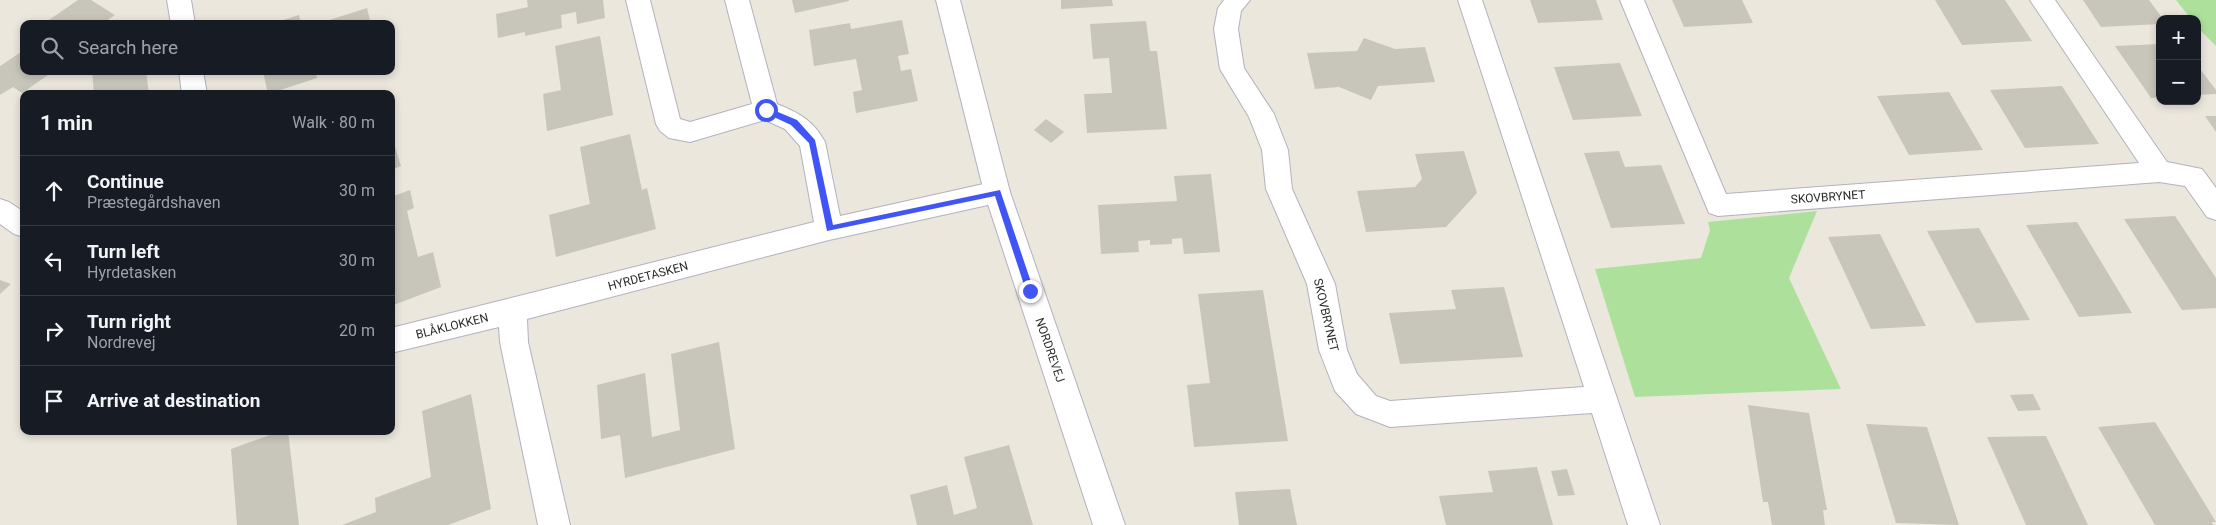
<!DOCTYPE html>
<meta charset="utf-8">
<style>
:root{--surface:#171b24;--page:#20242c;--text:#f1f3f6;--muted:#9ea1a6;--line:#363941}
body{margin:0;font-family:Roboto,sans-serif;background:var(--page);color:var(--text)}
.controls{position:absolute;right:15px;top:15px;display:grid;overflow:hidden;border-radius:10px;box-shadow:0 2px 8px #0003}
.controls button{width:45px;height:45px;display:grid;place-items:center;padding:0;border:0;border-bottom:1px solid var(--line);background:var(--surface);color:var(--text);font:25px sans-serif}
.stop{position:absolute;width:15px;height:15px;margin:-11px;border:4px solid #4155f5;border-radius:50%;background:#fff}
.stop.end{background:#4155f5;border-color:#fff;box-shadow:0 1px 5px #0008}
.list{margin:0;padding:0;list-style:none}
h2{display:flex;justify-content:space-between;align-items:center;height:65px;margin:0;padding:0 20px;font-size:21px}
h2 small{font-size:16px;font-weight:400;color:var(--muted)}
.list li{display:grid;grid-template-columns:32px 1fr auto;gap:15px;align-items:center;box-sizing:border-box;height:70px;padding:0 20px;border-top:1px solid var(--line)}
.list b{display:block;font-size:19px;white-space:nowrap}
.list p{margin:0;font-size:16px;white-space:nowrap;color:var(--muted)}
.list em{font-size:16px;font-style:normal;color:var(--muted)}
.icon{flex:none;width:28px;height:28px;fill:none;stroke:currentColor;stroke-width:2;stroke-linecap:round;stroke-linejoin:round}
.map{position:relative;flex:none;width:2216px;height:525px;overflow:hidden}
.search{position:absolute;background:var(--surface);box-shadow:0 2px 8px #0003;left:20px;top:20px;width:375px;height:55px;display:flex;align-items:center;gap:12px;box-sizing:border-box;padding:0 18px;border-radius:10px;color:var(--muted);font-size:19px}
.panel{position:absolute;background:var(--surface);box-shadow:0 2px 8px #0003;left:20px;top:90px;width:375px;height:345px;border-radius:10px}
.map>svg:first-child{display:block}
.green{fill:#ade19b}
.building{fill:#c8c5bb}
.lines{fill:none;stroke-linecap:round;stroke-linejoin:round}
.minor-casing{stroke:#b1b2be;stroke-width:2}
.tertiary-casing{stroke:#b1b2be;stroke-width:2}
.minor{fill:#fff;fill-rule:evenodd}
.tertiary{fill:#fff;fill-rule:evenodd}
.route{fill:#4155f5}
.labels{text-anchor:middle;dominant-baseline:central;stroke-width:4.5;stroke-linejoin:round;paint-order:stroke}
.street-label{font-size:12px;fill:#2b2b2b;stroke:#fff}
</style>
<div class="map">
<svg width="2216" height="525" viewBox="0 0 2216 525">
<rect width="100%" height="100%" fill="#ece7dd"/>
<path class="green" d="M2176,0H2216V46L2197,27V19H2191Z
M1817,211L1789,278L1841,389L1635,397L1595,269L1701,258L1710,230L1708,222Z"/>
<path class="building" d="M78,0H91L115,15L102,24H43Z
M527,0H603L605,18L577,24L576,12L561,15L562,28L525,36V32L498,38L496,14L528,7Z
M792,0H849V1L795,13Z
M1061,0H1112L1113,6L1061,9Z
M1530,0H1596L1603,20L1538,23Z
M1672,0H1742L1753,23L1684,27Z
M1935,0H2005L2032,41L1962,45Z
M2083,0H2149L2163,19H2160V24L2101,27Z
M367,8L371,24H320V23Z
M299,15L301,24H274V23Z
M902,20L909,54L898,56L901,71L911,69L918,101L856,113L853,92L862,90L856,59L814,66L809,30L850,23L851,29Z
M1146,21L1150,51H1157L1167,129L1087,133L1084,94L1112,93L1109,58L1093,59L1090,24Z
M600,36L613,115L547,131L543,94L561,90L555,46Z
M1364,38L1395,49L1425,47L1435,82L1378,86L1371,100L1339,87L1315,89L1307,53L1357,51Z
M2160,44V97L2151,98L2115,46Z
M24,50V71H54L22,93L13,87L0,95V66Z
M1620,63L1642,116L1573,120L1554,67Z
M2197,65L2216,90V94L2197,95Z
M92,71H146L149,94H94Z
M263,71H316L317,78L268,94Z
M2062,86L2099,144L2025,148L1990,90Z
M1949,92L1983,150L1909,155L1877,96Z
M2205,116H2216V132Z
M1046,119L1064,132L1051,143L1034,130Z
M391,133L401,166L391,170Z
M630,134L642,190L647,188L656,229L556,257L549,215L590,204L580,147Z
M1464,151L1477,193L1446,227L1366,232L1357,191L1415,187L1422,179L1415,154Z
M1619,151L1625,167L1661,165L1685,224L1611,228L1584,153Z
M1211,174L1220,252L1184,254L1182,238L1172,239V244L1150,245V240L1138,241L1139,252L1101,254L1098,205L1177,201L1174,176Z
M410,190L414,208L407,211L418,257L433,252L441,287L391,306V197Z
M2175,216L2216,278V308L2182,310L2124,219Z
M2077,222L2132,313L2079,317L2026,225Z
M1979,228L2030,320L1976,323L1927,231Z
M1880,234L1926,326L1871,329L1828,237Z
M0,280L11,284L0,294Z
M1504,287L1523,357L1400,364L1389,313L1456,309L1451,290Z
M1263,290L1288,441L1194,447L1187,385L1210,383L1198,294Z
M719,342L735,449L625,478L620,435L601,439L597,385L645,373L652,437L680,430L671,354Z
M471,394L491,509L448,525H342L376,512L375,498L431,477L422,411Z
M2033,394L2041,410L2018,411L2010,395Z
M1748,405L1809,413L1827,510H1823L1825,525H1772L1768,502H1763Z
M2155,422L2216,522H2212L2213,525H2155L2098,427Z
M1866,424L1927,427L1959,525L1896,523Z
M281,431H288L299,525H237L231,449Z
M2046,436L2088,525H2026L1987,437Z
M1009,445L1033,525H917L910,495L947,485L954,515L977,508L964,457Z
M1537,467L1553,525H1446L1439,496L1493,492L1488,471Z
M1567,469L1575,495L1558,496L1551,471Z
M1290,489L1297,525H1239L1235,492Z"/>
<g class="lines">
<defs>
<path id="minor" d="M167,0H191L195,24H171Z
M626,0H650L680,119L690,122L752,104L725,0H749L777,104C799,113 813,120 825,142L840,216L997,181L1006,184L1010,192L1006,200L997,203L829,240L527,319L528,342L570,525H538L500,342L499,327L391,353V328L814,222L800,146L785,129L765,120L690,142L669,138L660,131L656,124Z
M1224,0H1250L1241,11L1238,29L1244,68L1274,114L1288,150L1292,189L1335,284L1347,350L1357,374L1376,396L1390,401L1584,387L1458,0H1482L1660,525H1628L1592,413L1390,427L1356,414L1335,391L1319,350L1307,284L1266,189L1262,150L1249,117L1220,69L1214,29L1218,8Z
M1620,0H1644L1726,194L2139,163L2030,0H2055L2167,162L2202,169L2216,188V220L2207,217L2185,186L2159,182L1718,216L1709,213Z
M179,71H203L207,94H182Z
M0,199L9,202L24,212V237L14,234L0,224Z"/>
<path id="tertiary" d="M936,0H960L1010,192L1125,525H1093L984,192Z"/>
</defs>
<use href="#minor" class="minor-casing"/>
<use href="#tertiary" class="tertiary-casing"/>
<use href="#minor" class="minor"/>
<use href="#tertiary" class="tertiary"/>
</g>
<path class="route" d="M766,107L797,120L815,140L833,225L1000,190L1034,291L1033,294H1027L1026,291L995,196L827,231L809,143L791,125L763,112V108Z"/>
<g class="labels">
<g class="street-label">
<text transform="translate(1828 197) rotate(-4)">SKOVBRYNET</text>
<text transform="translate(648 276) rotate(-15)">HYRDETASKEN</text>
<text transform="translate(1326 315) rotate(77)">SKOVBRYNET</text>
<text transform="translate(452 326) rotate(-14)">BLÅKLOKKEN</text>
<text transform="translate(1050 350) rotate(71)">NORDREVEJ</text>
</g>
</g>
</svg>
<div class="controls">
<button>+</button>
<button>−</button>
</div>
<div class="stop" style="left:766px;top:110px"></div>
<div class="stop end" style="left:1030px;top:291px"></div>
<div class="search"><svg class="icon" aria-label="search" viewBox="0 0 24 24"><circle cx="10" cy="10" r="6"/><path d="M15 15l6 6"/></svg>Search here</div>
<section class="panel">
<h2>1 min<small>Walk · 80 m</small></h2>
<ul class="list">
<li><svg class="icon" aria-label="ahead" viewBox="0 0 24 24"><path d="M12 20V5M6 11l6-6 6 6"/></svg><div><b>Continue</b><p>Præstegårdshaven</p></div><em>30 m</em></li>
<li><svg class="icon" aria-label="left" viewBox="0 0 24 24"><path d="M17 20v-9H6M10 6l-5 5 5 5"/></svg><div><b>Turn left</b><p>Hyrdetasken</p></div><em>30 m</em></li>
<li><svg class="icon" aria-label="right" viewBox="0 0 24 24"><path d="M7 20v-9h11M14 6l5 5-5 5"/></svg><div><b>Turn right</b><p>Nordrevej</p></div><em>20 m</em></li>
<li><svg class="icon" aria-label="arrive" viewBox="0 0 24 24"><path d="M6 21V4h12l-3 4 3 4H6"/></svg><div><b>Arrive at destination</b></div></li>
</ul>
</section>
</div>
